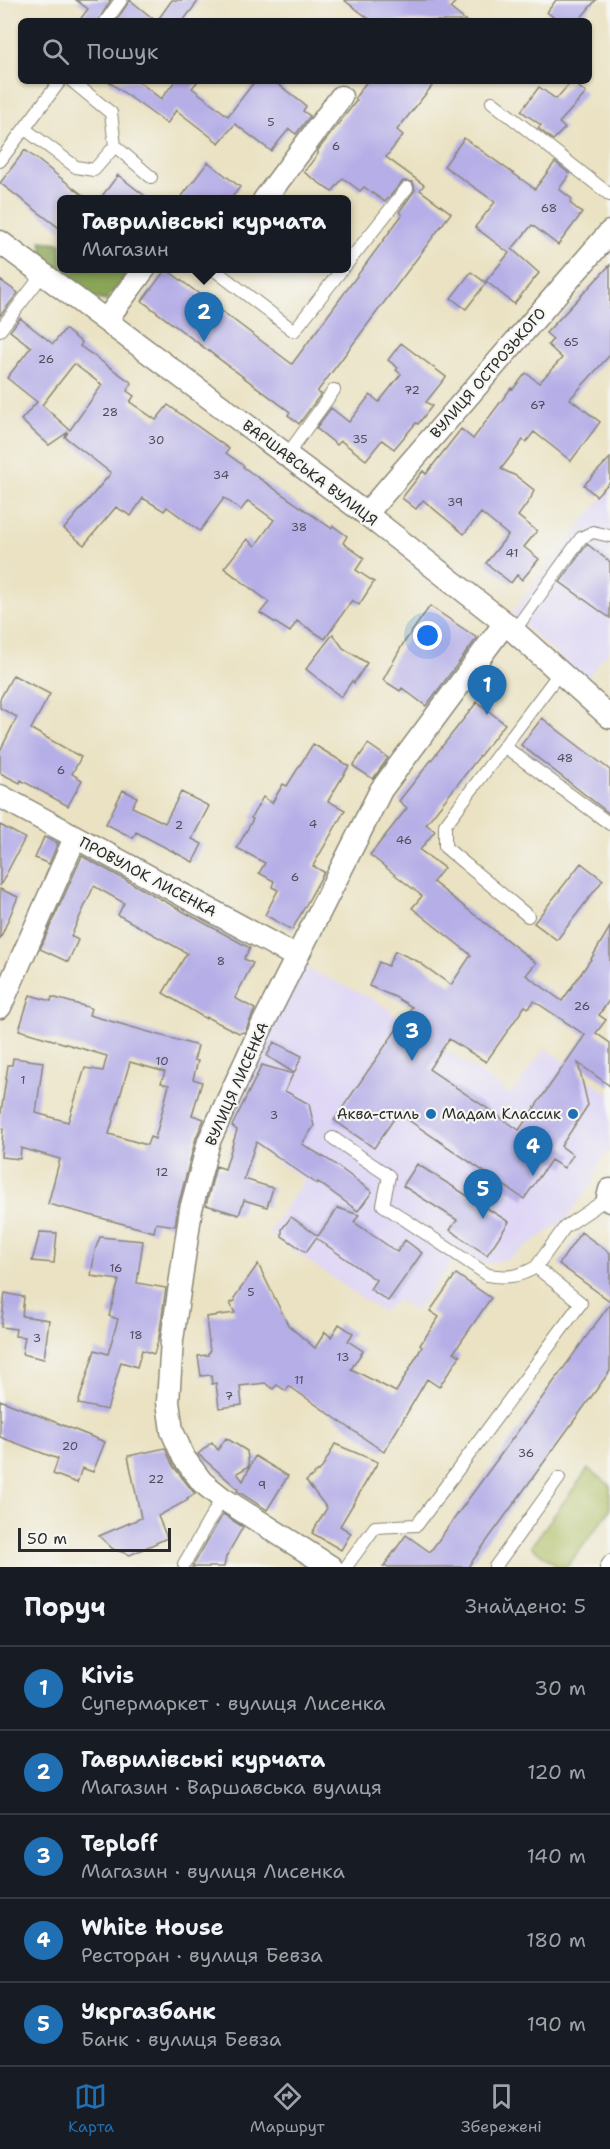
<!DOCTYPE html>
<html lang="uk">
<meta charset="utf-8">
<style>
:root{--surface:#171b24;--page:#242831;--text:#f1f3f6;--muted:#9ea1a6;--line:#363941;--accent:#1f6fb2}
body{margin:0;font-family:"Shantell Sans",sans-serif;background:var(--page);color:var(--text)}
.scale{position:absolute;left:18px;bottom:15px;width:153px;box-sizing:border-box;padding-left:6px;border:3px solid #2b2b2b;border-top:0;font-size:16px;line-height:21px;white-space:nowrap;color:#2b2b2b;-webkit-text-stroke:4px #f6f6f2;paint-order:stroke}
.you{position:absolute;left:428px;top:636px;width:21px;height:21px;margin:-15px;border:4px solid #fff;border-radius:50%;background:#1a73e8;box-shadow:0 0 0 9px #1a73e833}
.badge{display:grid;place-items:center;width:39px;height:39px;border-radius:50%;background:var(--accent);color:#fff;font-size:20px;font-weight:700}
.pin{position:absolute;translate:-50% -50px;filter:drop-shadow(0 2px 3px #0008)}
.pin::after{content:'';position:absolute;top:32px;width:21px;height:18px;background:inherit;clip-path:polygon(0 0,100% 0,50% 100%)}
.popup{position:absolute;left:57px;top:195px;width:294px;height:78px;box-sizing:border-box;display:grid;place-content:center;border-radius:9px;background:var(--surface);filter:drop-shadow(0 2px 4px #0005);font-size:20px;white-space:nowrap;color:var(--muted)}
.popup b{font-size:22px;color:var(--text)}
.popup::after{content:'';position:absolute;left:50%;top:100%;margin-left:-12px;border:12px solid transparent;border-top-color:var(--surface)}
.list{margin:0;padding:0;list-style:none}
h2{display:flex;justify-content:space-between;align-items:center;height:78px;margin:0;padding:0 24px;font-size:26px}
h2 small{font-size:20px;font-weight:400;color:var(--muted)}
.list li{display:grid;grid-template-columns:39px 1fr auto;gap:18px;align-items:center;box-sizing:border-box;height:84px;padding:0 24px;border-top:2px solid var(--line)}
.list b{display:block;font-size:22px;white-space:nowrap}
.list p{margin:0;font-size:20px;white-space:nowrap;color:var(--muted)}
.list em{font-size:20px;font-style:normal;color:var(--muted)}
.icon{flex:none;width:33px;height:33px;fill:none;stroke:currentColor;stroke-width:2;stroke-linecap:round;stroke-linejoin:round}
.map{position:relative;flex:none;width:610px;height:1567px;overflow:hidden}
.search{position:absolute;background:var(--surface);box-shadow:0 2px 4px #0004;left:18px;right:18px;top:18px;height:66px;display:flex;align-items:center;gap:15px;box-sizing:border-box;padding:0 21px;border-radius:9px;color:var(--muted);font-size:22px}
.sheet{height:498px;background:var(--surface)}
nav{display:flex;justify-content:space-around;align-items:center;box-sizing:border-box;height:84px;border-top:2px solid var(--line);background:var(--surface);font-size:16px;color:var(--muted)}
nav a{display:grid;justify-items:center;gap:3px}
nav .on{color:var(--accent)}
.map>svg:first-child{display:block}
.built{fill:#ded5f5}
.green{fill:#adbe62;stroke:#6c7446;stroke-width:1.5}
.forest{fill:#8aa558;stroke:#5a6842;stroke-width:1.5}
.building{fill:#b5aee7;fill-rule:evenodd}
.lines{fill:none;stroke-linecap:round;stroke-linejoin:round}
.service-casing{stroke:#8a8676;stroke-width:14}
.minor-casing{stroke:#8a8676;stroke-width:25}
.service{stroke:#fff;stroke-width:12}
.minor{stroke:#fff;stroke-width:22}
.poi-dot{fill:#1f6fb2;stroke:#f6f6f2;stroke-width:2}
.labels{text-anchor:middle;dominant-baseline:central;stroke-width:4.5;stroke-linejoin:round;paint-order:stroke}
.number-label{font-size:12px;fill:#4e4c5a}
.street-label{font-size:15px;fill:#2b2b2b;stroke:#f6f6f2}
.poi-label{font-size:15px;fill:#2b2b2b;stroke:#f6f6f2;text-anchor:end}
</style>
<div class="map">
<svg width="610" height="1567" viewBox="0 0 610 1567">
<rect width="100%" height="100%" fill="#f6f6f2"/>
<filter id="ink" filterUnits="userSpaceOnUse"><feTurbulence type="fractalNoise" baseFrequency=".0167" numOctaves="2"/><feDisplacementMap in="SourceGraphic" scale="12" xChannelSelector="R" yChannelSelector="G"/><feConvolveMatrix kernelMatrix="1 2 1 2 8 2 1 2 1" color-interpolation-filters="sRGB"/></filter>
<filter id="wash" filterUnits="userSpaceOnUse"><feTurbulence type="fractalNoise" baseFrequency=".008" numOctaves="4" result="noise"/><feDisplacementMap in="SourceGraphic" scale="24" xChannelSelector="R" yChannelSelector="G"/><feGaussianBlur stdDeviation="1.35" result="paint"/><feColorMatrix in="noise" values="0 0 0 0 0 0 0 0 0 0 0 0 0 0 0 0 0 1.4 0 .05"/><feComposite in="paint" operator="in"/></filter>
<g filter="url(#wash)">
<rect width="100%" height="100%" fill="#eae2c2"/>
<path class="built" d="M610,488V649L586,680L511,614Z
M299,965L375,1000L511,1095L545,1048L610,1095V1150L598,1166L594,1181L566,1219L508,1259L484,1264L461,1251L415,1311L397,1300L382,1312L268,1233L304,1180L222,1125Z"/>
<path class="green" d="M588,1469L610,1485V1510L567,1567H558L531,1546Z"/>
<path class="forest" d="M41,241L61,243L62,268H127L130,271L106,301L92,298L45,264Z"/>
<g id="blocks">
<path class="building" d="M76,0H111L98,21H79L88,9Z
M130,0L156,21H116Z
M172,0H199L183,21H157Z
M344,0H457L450,8L466,21H372Z
M556,0H596L578,21H558L547,12Z
M108,81H138L161,99L175,81H198L192,88L228,116L255,81H274L306,106L303,111L310,116L296,134L289,129L271,151L235,124L219,143L176,110L167,124Z
M367,81H436L397,130L403,135L386,157L424,185L420,190L451,213L317,392L321,394L299,424L288,415L290,412L142,301L166,269L292,364L402,215L399,212L415,190L413,182L403,181L385,202L364,187L360,191L343,178L332,192L304,172L318,154V150L357,100L355,98Z
M572,81L586,93L559,123L565,128L553,140L538,128L541,125L521,111L539,87L556,99Z
M464,138L535,189L555,162L570,174L559,189L572,199L570,203L582,213L558,245L532,225L512,249L539,273L514,304L486,281L509,253L475,227L495,202L444,166Z
M25,150L89,200H62V230L0,183Z
M208,162L240,187L230,200H179Z
M118,175L150,200H99Z
M610,265V355L570,399L600,422L571,461L534,432L526,442L523,440L501,469L516,476L534,490L531,498L518,516L537,531L524,547L539,559L522,580L517,575L511,583L486,563L508,535L481,513L464,534L423,500L416,509L402,498L423,471L426,474L461,429L473,439L511,388L513,389L526,373L539,383L562,358L548,345L553,339L546,333Z
M471,272L486,283L466,309L451,298Z
M0,280L18,293L0,316Z
M20,318L53,344L65,329L82,343L80,346L132,383L127,391L134,396L130,402L156,420L168,405L229,449L226,453L244,466L243,467L331,528L333,526L347,536L343,543L364,558L356,570L374,582L359,605L352,600L325,639L297,621L290,632L260,613L269,602L224,568L247,539L255,546L274,520L248,501L241,510L224,498L200,531L167,507L164,511L143,498L131,516L116,507L84,545L64,529L111,473L65,437L68,432L49,445L21,420L37,402L7,378L31,347L10,331ZM74,364L102,385L70,430L42,405Z
M401,343L446,377L426,402L432,406L418,424L416,423L394,449L382,440L366,460L341,441L337,445L316,428L331,408L349,422L370,395L379,402L401,374L396,370L398,368L388,360Z
M610,458V482L596,496L584,485Z
M587,544L610,562V618L560,582Z
M430,606L477,638L426,706L402,688L400,691L383,680L403,644Z
M333,634L343,648L367,663L354,683L352,681L341,697L306,669Z
M13,675L50,694L31,729L81,757L72,774L82,780L68,806L21,780L20,783L0,773V751L17,717L0,708V699Z
M477,702L505,724L426,824L435,831L420,850L444,868L433,882L536,963L526,975L562,1001L591,959L610,927V999L599,1015L606,1020L596,1033L610,1043V1086L578,1063L588,1105L561,1146L573,1155L564,1168L551,1160L524,1199L398,1113L374,1148L334,1120L412,1007L395,997L369,986L379,962L388,966L395,951L417,961L451,985L471,955L412,908L422,896L370,855L407,808L399,801ZM534,1001L585,1035L519,1130L429,1069L449,1039L486,1062L525,1006L529,1008Z
M542,718L610,770V814L521,745Z
M313,744L349,766L328,801L345,810L313,866L324,872L292,930L265,915L278,890L272,887L274,881L259,873L265,863L237,848L253,819L251,818L263,797L272,803L283,784L287,786Z
M368,744L388,758L373,779L353,766Z
M123,790L137,797L132,807L165,823L181,792L209,806L192,839L202,844L193,862L136,832L133,838L106,824Z
M0,825L25,838L0,886Z
M44,837L58,843L49,864L35,858Z
M82,856L250,948L244,959L253,963L235,998L255,1009L245,1032L239,1033L206,1017V1019L163,993L187,953L118,915L124,903L94,886L71,936L78,940L68,962L40,949Z
M581,863L603,880L557,940L534,923Z
M0,889L18,897L0,939Z
M30,995L51,1001L52,997L91,1008L89,1015L198,1046L194,1060L198,1061L193,1079L202,1082L192,1115L204,1119L196,1138L178,1206L175,1226L156,1223L154,1232L48,1204L60,1159L21,1148L20,1159L1,1157L3,1129L0,1128V1120L8,1065H12L13,1058L43,1062L36,1113L68,1122L85,1068L103,1071L107,1056L19,1030ZM130,1062L165,1072L161,1083L169,1085L155,1139L150,1137L147,1145L109,1134Z
M274,1042L302,1056L294,1073L267,1056Z
M262,1065L293,1074L285,1091L309,1104L314,1126L302,1144L332,1162L372,1192L358,1211L318,1182L317,1184L256,1142L244,1179L273,1188L267,1207L244,1200L239,1215L206,1205L216,1166L225,1169L237,1130L232,1126Z
M417,1164L509,1222L487,1255L450,1230L457,1220L403,1186Z
M338,1208L359,1215L354,1222L397,1252L405,1240L422,1253L388,1301L370,1289L376,1280L316,1238L306,1252L282,1236V1229L291,1217L318,1236Z
M40,1232L57,1233L54,1263L32,1261Z
M581,1232L610,1253V1301L559,1264Z
M100,1237L143,1241L137,1283L166,1288L159,1337L154,1354L142,1350L137,1367L121,1362L107,1410L78,1404L95,1350L108,1354L118,1319L109,1316L119,1280L91,1276L95,1250Z
M258,1264L288,1325L315,1348L325,1332L331,1337L339,1324L353,1333L348,1341L363,1351L351,1369L396,1392L422,1347L420,1345L439,1317L430,1311L456,1274L491,1298L454,1352L460,1356L439,1387L427,1379L384,1452L289,1386L286,1391L277,1385L273,1389L265,1383L240,1386L242,1405L219,1408L216,1383L212,1384L211,1375L201,1376L198,1356L208,1355V1353L210,1352L206,1317L235,1313L230,1303L235,1301L234,1298Z
M5,1293L24,1297L22,1316L49,1320L44,1359L22,1354L25,1337L15,1336L16,1329L1,1327Z
M610,1304V1371L468,1567H383L406,1535L430,1552Z
M0,1400L105,1442L93,1472L82,1468L77,1483L53,1474L58,1459L0,1437Z
M226,1438L247,1451L249,1466L237,1473L243,1481L255,1456L288,1476L267,1510L237,1491L238,1489L198,1454L212,1442L218,1450Z
M335,1444L378,1462L340,1526L351,1533L341,1550L312,1533L327,1508L306,1481L322,1468Z
M165,1448L173,1466L195,1494L187,1498L188,1500L158,1516L167,1538L130,1555L113,1549L99,1536L141,1518L128,1456Z
M223,1514L243,1527L226,1557L224,1567H192Z"/>
</g>
</g>
<g filter="url(#ink)">
<use href="#blocks" fill-opacity="0" stroke="#8a8676" stroke-width="1.5"/>
<g class="lines">
<defs>
<path id="service" d="M106,21L121,0
M72,81L111,113L115,146
M492,102L610,195
M25,129L76,167L94,170L115,146L151,177
M0,161L60,81
M346,265L407,188
M212,268L294,331L343,268
M0,330L43,274
M287,455L334,390
M514,631L581,538L593,532L610,536
M505,747L610,824
M528,916L445,847V825L560,672
M333,1138L389,1176L383,1205L488,1275C507,1278 519,1277 536,1267
M184,1564L222,1498
M346,1567L375,1527L417,1525L581,1303L536,1267L565,1227L608,1198
M495,1567L559,1478
M606,1567L610,1561"/>
<path id="minor" d="M264,200L341,97
M0,242L366,514L505,623L610,717
M106,320L145,268
M366,514L610,232
M0,796L297,957
M0,1007L75,838
M610,1190L608,1198L610,1201
M331,1567L222,1498L202,1482L184,1458L172,1431L168,1402L172,1340L191,1209L209,1141L262,1026L381,790L505,623"/>
</defs>
<use href="#service" class="service-casing"/>
<use href="#minor" class="minor-casing"/>
<use href="#service" class="service"/>
<use href="#minor" class="minor"/>
</g>
</g>
<g class="poi-dot">
<circle cx="431" cy="1114" r="6"/>
<circle cx="573" cy="1114" r="6"/>
</g>
<g class="labels">
<g class="number-label">
<text x="271" y="122">5</text>
<text x="336" y="146">6</text>
<text x="549" y="208">68</text>
<text x="571" y="342">65</text>
<text x="46" y="359">26</text>
<text x="412" y="390">72</text>
<text x="538" y="405">67</text>
<text x="110" y="412">28</text>
<text x="360" y="439">35</text>
<text x="156" y="440">30</text>
<text x="221" y="475">34</text>
<text x="455" y="502">39</text>
<text x="299" y="527">38</text>
<text x="512" y="553">41</text>
<text x="565" y="758">48</text>
<text x="61" y="770">6</text>
<text x="313" y="824">4</text>
<text x="179" y="825">2</text>
<text x="404" y="840">46</text>
<text x="295" y="877">6</text>
<text x="221" y="961">8</text>
<text x="582" y="1006">26</text>
<text x="162" y="1061">10</text>
<text x="23" y="1080">1</text>
<text x="274" y="1115">3</text>
<text x="162" y="1172">12</text>
<text x="116" y="1268">16</text>
<text x="251" y="1292">5</text>
<text x="136" y="1335">18</text>
<text x="37" y="1338">3</text>
<text x="343" y="1357">13</text>
<text x="299" y="1380">11</text>
<text x="229" y="1396">7</text>
<text x="70" y="1446">20</text>
<text x="526" y="1453">36</text>
<text x="156" y="1479">22</text>
<text x="262" y="1485">9</text>
</g>
<g class="street-label">
<text transform="translate(488 373) rotate(-49)">ВУЛИЦЯ ОСТРОЗЬКОГО</text>
<text transform="translate(310 473) rotate(37)">ВАРШАВСЬКА ВУЛИЦЯ</text>
<text transform="translate(148 877) rotate(28)">ПРОВУЛОК ЛИСЕНКА</text>
<text transform="translate(237 1084) rotate(-66)">ВУЛИЦЯ ЛИСЕНКА</text>
</g>
<g class="poi-label">
<text x="419" y="1114">Аква-стиль</text>
<text x="561" y="1114">Мадам Классик</text>
</g>
</g>
</svg>
<div class="scale">50 m</div>
<div class="you"></div>
<div class="pin badge" style="left:487px;top:715px">1</div>
<div class="pin badge" style="left:204px;top:342px">2</div>
<div class="popup"><b>Гаврилівські курчата</b>Магазин</div>
<div class="pin badge" style="left:412px;top:1061px">3</div>
<div class="pin badge" style="left:533px;top:1176px">4</div>
<div class="pin badge" style="left:483px;top:1219px">5</div>
<div class="search"><svg class="icon" aria-label="search" viewBox="0 0 24 24"><circle cx="10" cy="10" r="6"/><path d="M15 15l6 6"/></svg>Пошук</div>
</div>
<section class="sheet">
<h2>Поруч<small>Знайдено: 5</small></h2>
<ul class="list">
<li><span class="badge">1</span><div><b>Kivis</b><p>Супермаркет · вулиця Лисенка</p></div><em>30 m</em></li>
<li><span class="badge">2</span><div><b>Гаврилівські курчата</b><p>Магазин · Варшавська вулиця</p></div><em>120 m</em></li>
<li><span class="badge">3</span><div><b>Teploff</b><p>Магазин · вулиця Лисенка</p></div><em>140 m</em></li>
<li><span class="badge">4</span><div><b>White House</b><p>Ресторан · вулиця Бевза</p></div><em>180 m</em></li>
<li><span class="badge">5</span><div><b>Укргазбанк</b><p>Банк · вулиця Бевза</p></div><em>190 m</em></li>
</ul>
</section>
<nav>
<a class="on"><svg class="icon" aria-label="map" viewBox="0 0 24 24"><path d="M3 6l6-2 6 2 6-2v14l-6 2-6-2-6 2zM9 4v14M15 6v14"/></svg>Карта</a>
<a><svg class="icon" aria-label="directions" viewBox="0 0 24 24"><path d="M12 3l9 9-9 9-9-9zM9 14v-3h6M13 9l2 2-2 2"/></svg>Маршрут</a>
<a><svg class="icon" aria-label="saved" viewBox="0 0 24 24"><path d="M7 4h10v16l-5-4-5 4z"/></svg>Збережені</a>
</nav>
